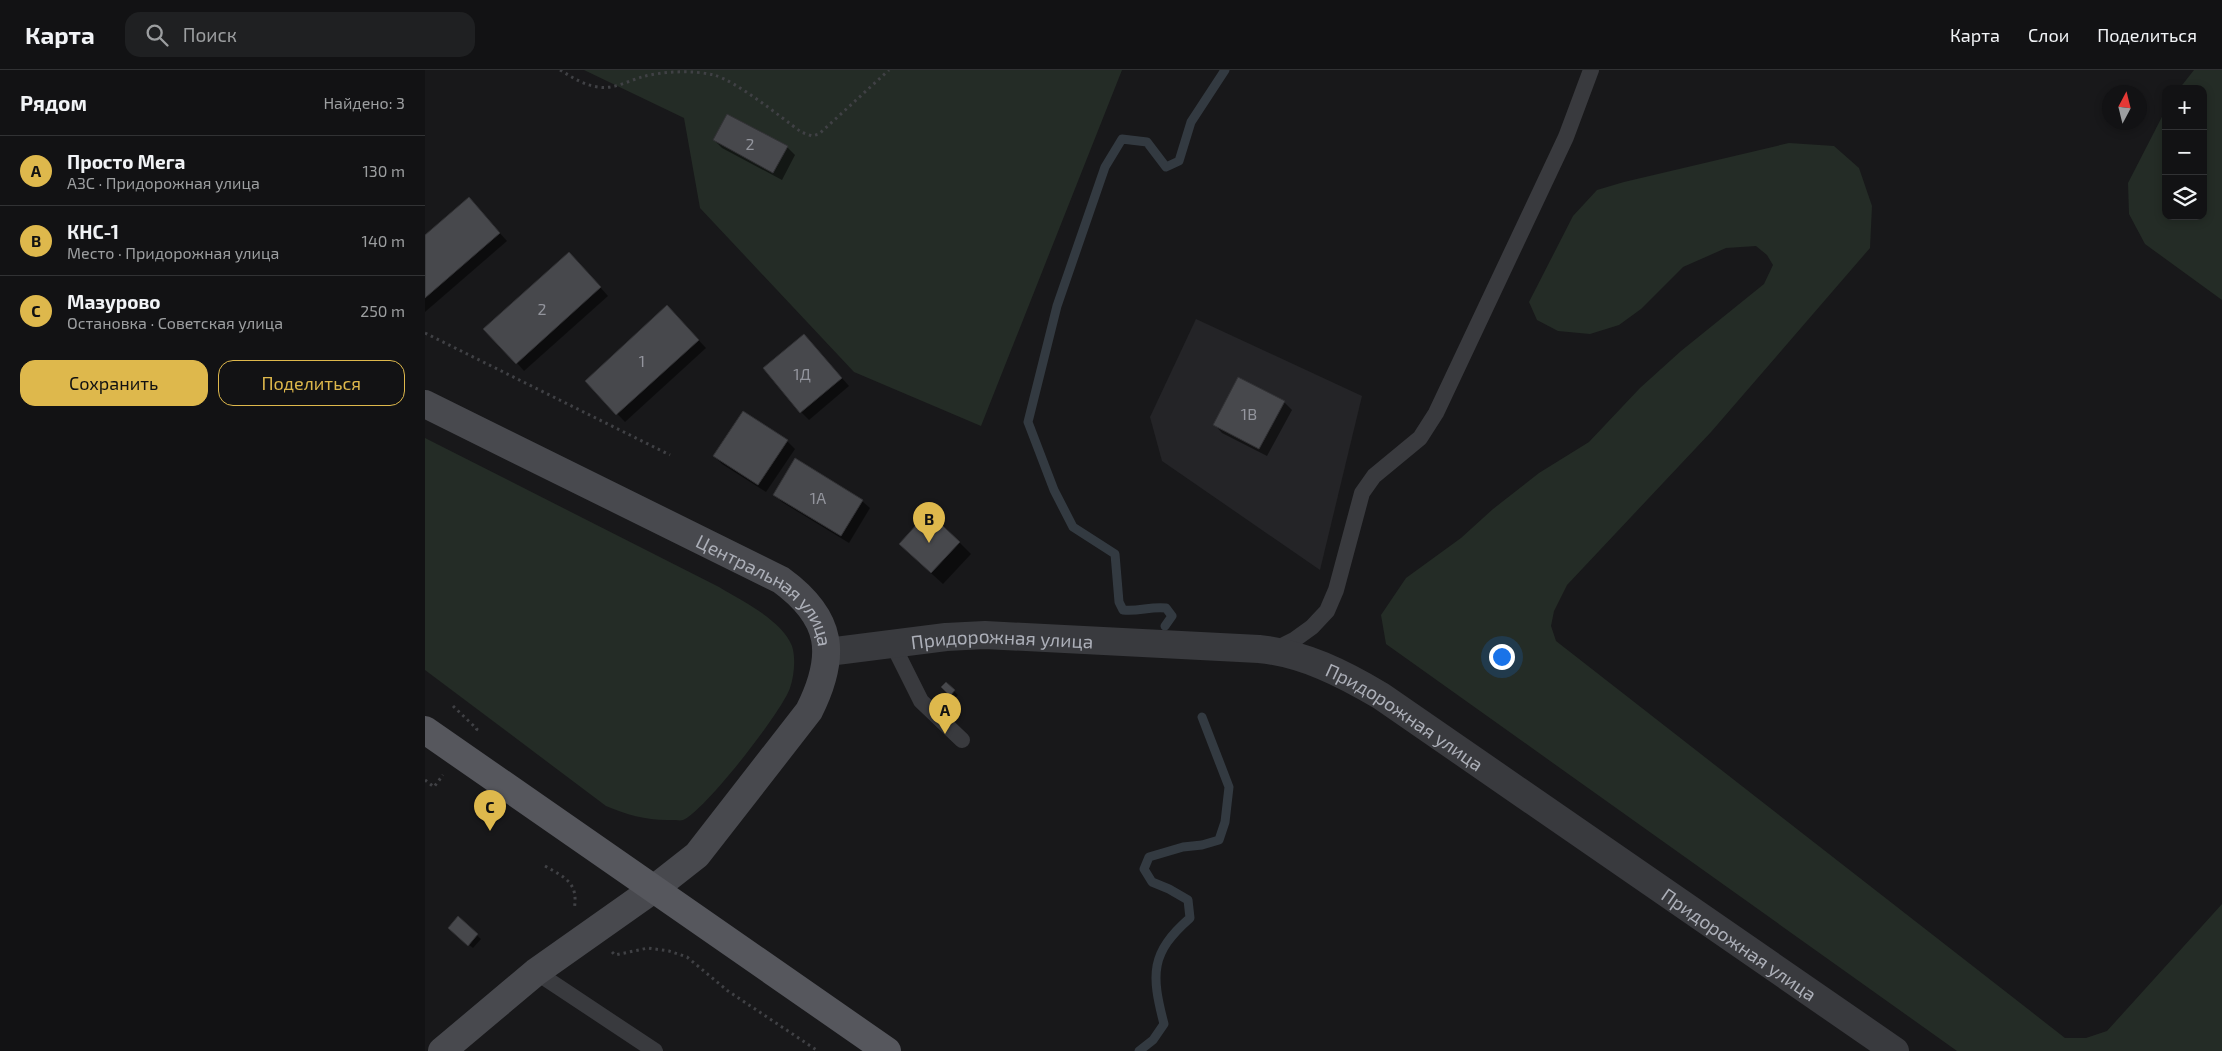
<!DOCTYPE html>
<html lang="ru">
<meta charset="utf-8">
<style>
:root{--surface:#121214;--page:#1f2022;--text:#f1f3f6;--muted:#9c9ea0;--line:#313234;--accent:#deb84c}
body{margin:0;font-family:"Exo 2",sans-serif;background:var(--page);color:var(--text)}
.controls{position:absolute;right:15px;top:15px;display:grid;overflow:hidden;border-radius:10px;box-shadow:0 2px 8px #0003}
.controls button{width:45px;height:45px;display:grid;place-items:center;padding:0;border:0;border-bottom:1px solid var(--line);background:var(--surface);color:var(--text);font:25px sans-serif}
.compass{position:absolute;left:1677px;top:15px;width:45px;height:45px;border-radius:50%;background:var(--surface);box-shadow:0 2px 8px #0003;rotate:7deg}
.you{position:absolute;left:1076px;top:586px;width:18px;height:18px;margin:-12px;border:4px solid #fff;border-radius:50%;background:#1a73e8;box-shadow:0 0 0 8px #1a73e833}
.badge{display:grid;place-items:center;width:32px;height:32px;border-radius:50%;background:var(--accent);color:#111;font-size:16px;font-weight:700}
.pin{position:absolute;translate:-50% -41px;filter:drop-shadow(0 1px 2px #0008)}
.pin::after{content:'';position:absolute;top:26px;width:18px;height:15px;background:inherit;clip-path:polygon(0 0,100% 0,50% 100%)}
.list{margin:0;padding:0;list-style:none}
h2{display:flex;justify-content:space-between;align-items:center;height:65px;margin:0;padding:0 20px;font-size:21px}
h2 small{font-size:16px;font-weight:400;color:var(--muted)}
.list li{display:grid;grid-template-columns:32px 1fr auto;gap:15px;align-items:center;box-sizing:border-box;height:70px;padding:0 20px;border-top:1px solid var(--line)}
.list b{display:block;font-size:19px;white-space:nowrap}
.list p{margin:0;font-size:16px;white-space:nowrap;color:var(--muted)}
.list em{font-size:16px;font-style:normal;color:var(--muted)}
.actions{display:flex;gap:10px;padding:15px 20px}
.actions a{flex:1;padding:11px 0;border:1px solid var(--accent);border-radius:15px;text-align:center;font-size:18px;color:var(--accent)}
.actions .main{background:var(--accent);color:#111}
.icon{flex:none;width:28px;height:28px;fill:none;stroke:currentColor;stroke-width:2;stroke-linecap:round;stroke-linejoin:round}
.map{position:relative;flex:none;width:1797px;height:981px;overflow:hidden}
header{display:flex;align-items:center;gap:30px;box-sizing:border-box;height:70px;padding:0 25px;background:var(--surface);border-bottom:1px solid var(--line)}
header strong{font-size:24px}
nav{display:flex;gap:28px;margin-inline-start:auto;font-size:18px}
.search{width:350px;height:45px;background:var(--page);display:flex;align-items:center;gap:12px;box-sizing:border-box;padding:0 18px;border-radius:15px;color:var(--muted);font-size:19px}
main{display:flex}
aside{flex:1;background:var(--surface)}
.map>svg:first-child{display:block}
.built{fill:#242427}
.green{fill:#242c26}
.shadow{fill:#0007}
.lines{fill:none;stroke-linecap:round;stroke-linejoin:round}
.stream{stroke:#333a41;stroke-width:9}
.building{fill:#47484c;stroke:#323235}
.path{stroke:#404145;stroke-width:3;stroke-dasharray:2.5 4;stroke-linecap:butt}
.lane{stroke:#393a3e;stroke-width:16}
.street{stroke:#393a3e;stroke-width:28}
.secondary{stroke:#48494e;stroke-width:28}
.primary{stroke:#56575d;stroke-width:28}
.labels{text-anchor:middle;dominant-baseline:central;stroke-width:4.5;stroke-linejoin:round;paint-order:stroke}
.number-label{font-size:16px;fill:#93959d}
.street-label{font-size:19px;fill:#acafb8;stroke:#131315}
</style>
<header>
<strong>Карта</strong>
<div class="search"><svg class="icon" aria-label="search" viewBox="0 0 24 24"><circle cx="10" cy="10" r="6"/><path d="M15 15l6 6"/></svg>Поиск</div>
<nav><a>Карта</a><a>Слои</a><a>Поделиться</a></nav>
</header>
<main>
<aside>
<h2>Рядом<small>Найдено: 3</small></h2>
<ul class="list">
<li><span class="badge">A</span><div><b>Просто Мега</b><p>АЗС · Придорожная улица</p></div><em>130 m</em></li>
<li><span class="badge">B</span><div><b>КНС-1</b><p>Место · Придорожная улица</p></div><em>140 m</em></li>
<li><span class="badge">C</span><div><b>Мазурово</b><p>Остановка · Советская улица</p></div><em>250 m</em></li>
</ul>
<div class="actions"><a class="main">Сохранить</a><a>Поделиться</a></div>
</aside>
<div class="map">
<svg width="1797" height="981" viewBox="0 0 1797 981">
<rect width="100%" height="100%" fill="#18181a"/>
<path class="built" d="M771,249L937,326L895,500L737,391L725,347Z"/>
<path class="green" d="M159,0H697L556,356L429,302L275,138L259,48Z
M1769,0H1797V230L1720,174L1704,144L1703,113L1741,39V146H1778V19H1754Z
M1364,73L1409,76L1434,98L1447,136L1445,178L1286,362L1142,515L1129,541L1126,556L1131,571L1640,968H1661L1682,961L1797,834V981H1532L961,574L956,545L981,508L1036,468L1068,439L1114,403L1164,372L1215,318L1256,281L1339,214L1348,195L1342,185L1331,176L1301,178L1258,197L1216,239L1194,255L1165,264L1133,261L1112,250L1104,232L1148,146L1172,120L1199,112Z
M0,368L294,517C317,531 357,550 367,576C371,589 369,606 365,618C358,640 280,741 258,750C256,751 250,750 247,750C223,751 203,745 181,736L0,600Z"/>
<path class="shadow" d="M289,70L362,77L370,85L357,110L297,78Z
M51,137L82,171L0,242V167Z
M152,191L183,226L99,301L92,293Z
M250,245L281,278L200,352L161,311Z
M379,265L424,316L384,350L376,342Z
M859,332L867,340L842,386L797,363L790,355Z
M362,371L370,379L341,422L297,394L289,386Z
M349,424L437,431L445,438L424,473L357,432Z
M534,472L546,484L518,514L487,486Z
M521,614L533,625L529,629L518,617Z
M33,848L56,869L48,878L28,862Z"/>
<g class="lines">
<path class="stream" d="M740,556L747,546L741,538C726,536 713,542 698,540L694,532L690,484L648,457L629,420L603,352L632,236L680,97L697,69L722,72L741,97L754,91L766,52L800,0
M714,981L728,970L739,954C726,904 725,883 765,848L763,830L744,819L727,812L719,799L724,787L758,777L777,775L794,770L800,752L804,717L777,647"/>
</g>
<path class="building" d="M302,44L363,76L348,103L288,70Z
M44,127L75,163L0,228V165Z
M144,182L176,217L91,294L58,259Z
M242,235L274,270L191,345L160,311Z
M379,264L417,308L375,343L338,298Z
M813,307L860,331L834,379L788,355Z
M318,341L363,370L333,415L288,386Z
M370,388L438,430L416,466L348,425Z
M503,442L535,472L506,503L474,474Z
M521,612L530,620L525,626L516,617Z
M33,846L53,864L43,876L23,858Z"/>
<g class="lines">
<path class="path" d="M135,0C147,7 158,15 173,17C187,20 203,11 217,7C238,1 268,0 289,5C311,11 356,47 376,62L387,66L394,64L464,0
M0,263L245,385
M28,636L52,659L50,662
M0,710L9,717L18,705
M120,796C141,808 154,813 149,840
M187,882L190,885L223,878L244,881L262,887L303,921L393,981"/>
<path class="lane" d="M467,573L496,631L537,670
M847,581L869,570L887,557L902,541L911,520L937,423L949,406L995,368L1011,343L1141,67L1166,0
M111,902L230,981"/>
<path class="street" id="s1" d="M403,582L521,567L560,565L834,579C878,583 919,604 956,626L1470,981"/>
<path class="secondary" id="s2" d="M0,334L356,510C408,548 412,585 384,641L272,785L230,818L111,902L17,981"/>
<path class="primary" d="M0,660L462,981"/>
</g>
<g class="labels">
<g class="number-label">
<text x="325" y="73">2</text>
<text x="117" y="238">2</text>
<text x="217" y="290">1</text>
<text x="377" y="303">1Д</text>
<text x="824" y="343">1В</text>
<text x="393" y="427">1А</text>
</g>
<g class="street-label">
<text stroke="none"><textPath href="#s2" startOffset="392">Центральная улица</textPath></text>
<text stroke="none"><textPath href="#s1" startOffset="175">Придорожная улица</textPath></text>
<text stroke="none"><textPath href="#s1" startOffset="595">Придорожная улица</textPath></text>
<text stroke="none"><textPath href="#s1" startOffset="1000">Придорожная улица</textPath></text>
</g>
</g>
</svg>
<div class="controls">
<button>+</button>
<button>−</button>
<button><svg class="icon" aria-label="layers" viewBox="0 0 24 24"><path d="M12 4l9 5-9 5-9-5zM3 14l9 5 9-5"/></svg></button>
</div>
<svg class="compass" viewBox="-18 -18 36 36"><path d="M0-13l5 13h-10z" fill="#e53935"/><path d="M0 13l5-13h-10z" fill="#9c9ea0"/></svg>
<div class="you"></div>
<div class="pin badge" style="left:520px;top:664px">A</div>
<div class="pin badge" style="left:504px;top:473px">B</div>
<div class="pin badge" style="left:65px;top:761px">C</div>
</div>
</main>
